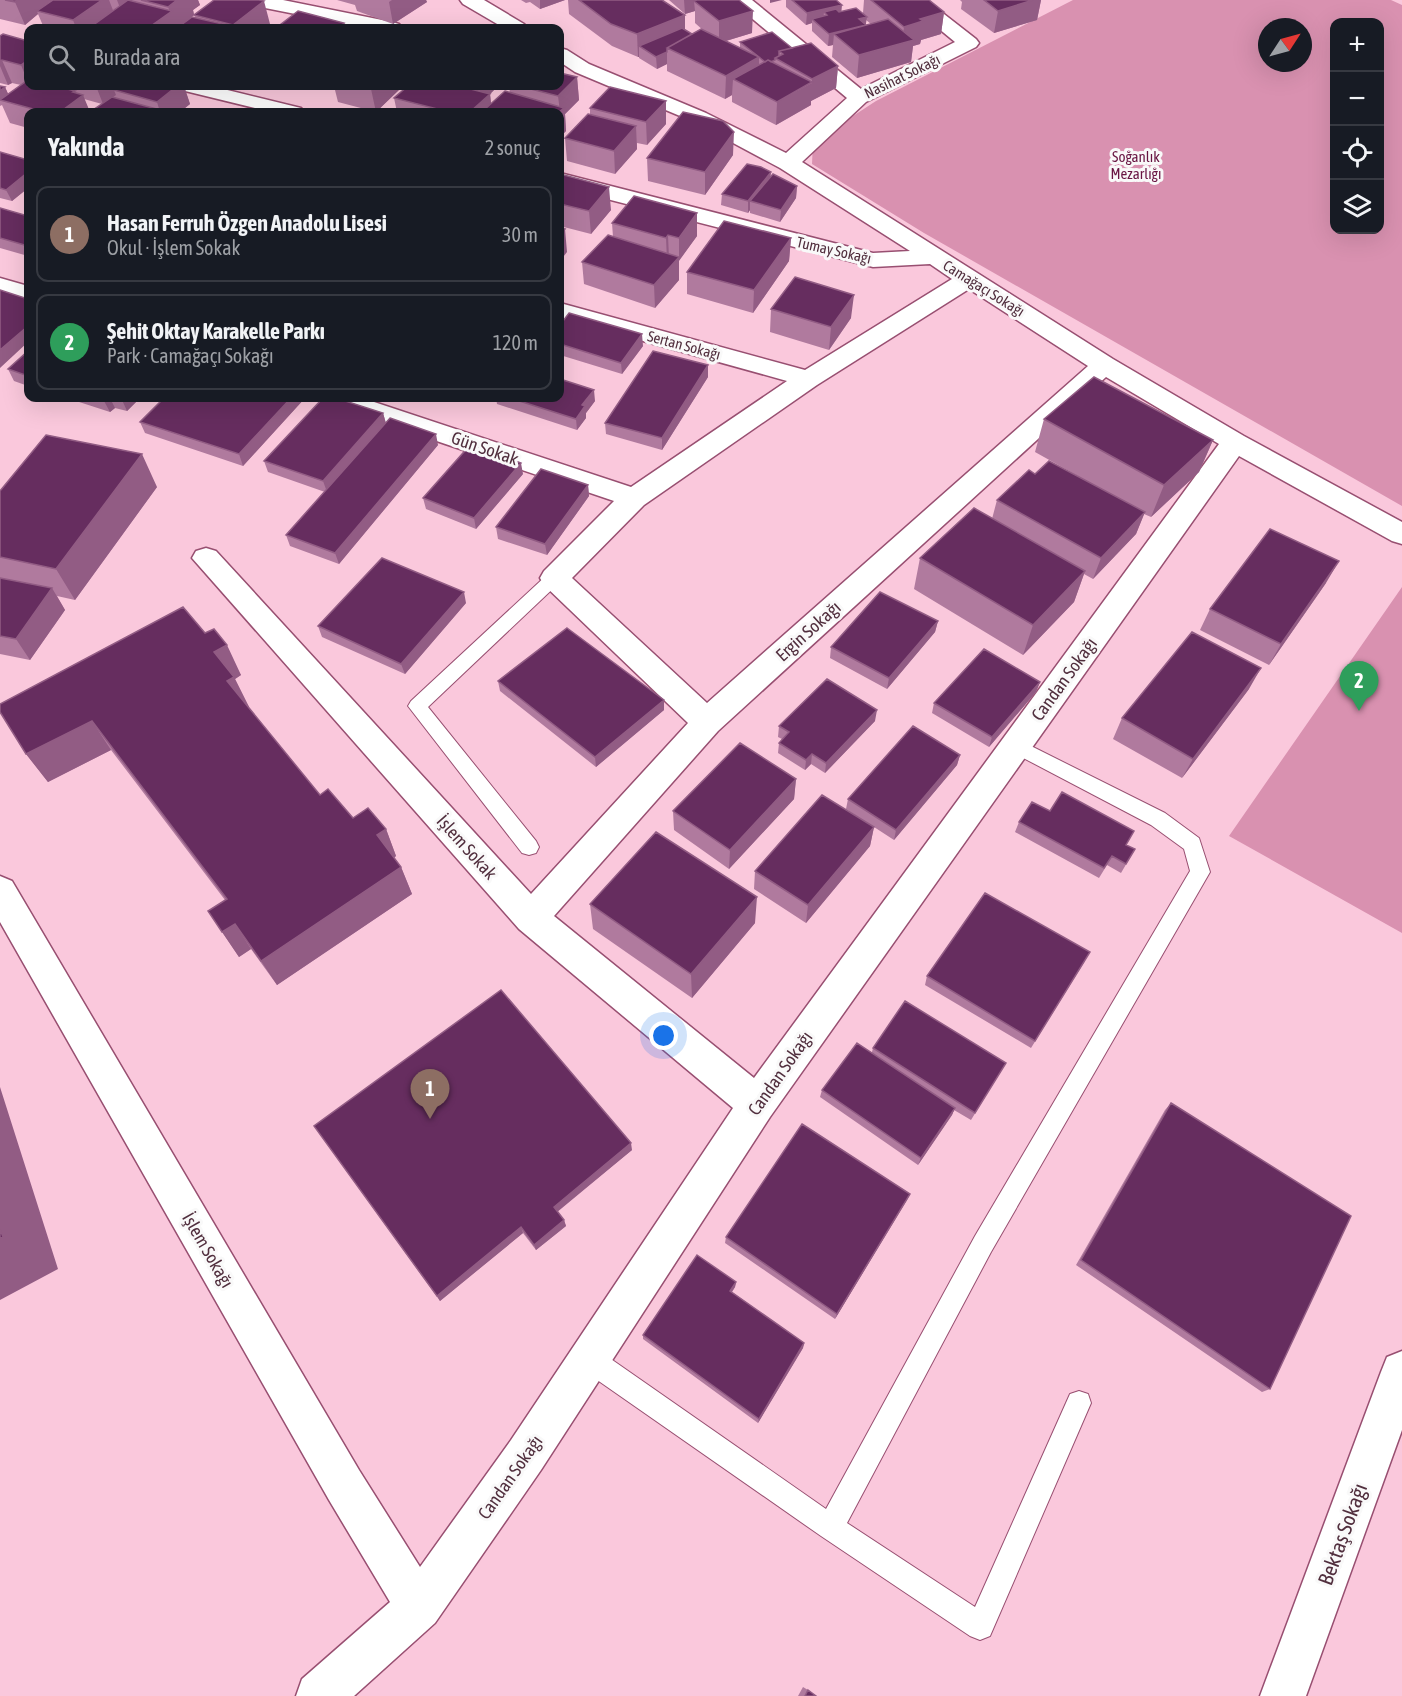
<!DOCTYPE html>
<html lang="tr">
<meta charset="utf-8">
<style>
:root{--surface:#171b24;--page:#242831;--text:#f1f3f6;--muted:#9ea1a6;--line:#363941;--accent:#db2777}
body{margin:0;font-family:"Asap Condensed",sans-serif;background:var(--page);color:var(--text)}
.controls{position:absolute;right:18px;top:18px;display:grid;overflow:hidden;border-radius:12px;box-shadow:0 6px 24px #0002}
.controls button{width:54px;height:54px;display:grid;place-items:center;padding:0;border:0;border-bottom:2px solid var(--line);background:var(--surface);color:var(--text);font:30px sans-serif}
.compass{position:absolute;left:1258px;top:18px;width:54px;height:54px;border-radius:50%;background:var(--surface);box-shadow:0 6px 24px #0002;rotate:54deg}
.you{position:absolute;left:664px;top:1036px;width:21px;height:21px;margin:-15px;border:4px solid #fff;border-radius:50%;background:#1a73e8;box-shadow:0 0 0 9px #1a73e833}
.badge{display:grid;place-items:center;width:39px;height:39px;border-radius:50%;background:var(--accent);color:#fff;font-size:20px;font-weight:700}
.pin{position:absolute;translate:-50% -50px;filter:drop-shadow(0 2px 3px #0008)}
.pin::after{content:'';position:absolute;top:32px;width:21px;height:18px;background:inherit;clip-path:polygon(0 0,100% 0,50% 100%)}
.list{margin:0;padding:0;list-style:none}
h2{display:flex;justify-content:space-between;align-items:center;height:78px;margin:0;padding:0 24px;font-size:26px}
h2 small{font-size:20px;font-weight:400;color:var(--muted)}
.list li{display:grid;grid-template-columns:39px 1fr auto;gap:18px;align-items:center;box-sizing:border-box;height:96px;margin:0 12px 12px;padding:0 12px;border:2px solid var(--line);border-radius:12px}
.list b{display:block;font-size:22px;white-space:nowrap}
.list p{margin:0;font-size:20px;white-space:nowrap;color:var(--muted)}
.list em{font-size:20px;font-style:normal;color:var(--muted)}
.icon{flex:none;width:33px;height:33px;fill:none;stroke:currentColor;stroke-width:2;stroke-linecap:round;stroke-linejoin:round}
.map{position:relative;flex:none;width:1402px;height:1696px;overflow:hidden}
.search{position:absolute;background:var(--surface);box-shadow:0 6px 24px #0002;left:24px;top:24px;width:540px;height:66px;display:flex;align-items:center;gap:15px;box-sizing:border-box;padding:0 21px;border-radius:12px;color:var(--muted);font-size:22px}
.panel{position:absolute;background:var(--surface);box-shadow:0 6px 24px #0002;left:24px;top:108px;width:540px;height:294px;border-radius:12px}
.map>svg:first-child{display:block}
.green{fill:#d991b0;fill-rule:evenodd}
.lines{fill:none;stroke-linecap:round;stroke-linejoin:round}
.service-casing{stroke:#984f71;stroke-width:2}
.minor-casing{stroke:#984f71;stroke-width:3}
.service{fill:#fff;fill-rule:evenodd}
.minor{fill:#fff;fill-rule:evenodd}
.wall{fill:#b07a9e;fill-rule:evenodd}
.shaded-wall{fill:#925c84}
.building{fill:#662d5f;stroke:#925c84;stroke-width:1.5}
.labels{text-anchor:middle;dominant-baseline:central;stroke-width:6;stroke-linejoin:round;paint-order:stroke}
.far-street-label{font-size:15px;fill:#512f3e;stroke:#f9f9f9}
.far-park-label{font-size:15px;fill:#681442;stroke:#f9f9f9}
.street-label{font-size:18px;fill:#512f3e;stroke:#f9f9f9}
.near-street-label{font-size:21px;fill:#512f3e;stroke:#f9f9f9}
</style>
<div class="map">
<svg width="1402" height="1696" viewBox="0 0 1402 1696">
<rect width="100%" height="100%" fill="#fac8dc"/>
<path class="green" d="M1073,0H1391L1402,5V506L924,233L812,164L813,142L876,101ZM1334,22H1380V230H1334ZM1267,27H1303V63H1267Z
M1402,587V933L1229,836Z"/>
<g class="lines">
<defs>
<path id="service" d="M554,572L560,574L562,578L560,582L428,707L536,841L539,847L536,853L529,855L522,853L408,706L411,701L548,574Z
M1017,739L1165,813L1199,838L1210,872L991,1252L847,1523L975,1607L1070,1394L1079,1391L1088,1394L1091,1403L990,1636L980,1640L970,1636L821,1536L580,1368L577,1359L580,1350L589,1347L598,1350L826,1509L975,1236L1190,871L1184,849L1151,825L1010,751L1008,746L1010,741Z"/>
<path id="minor" d="M245,0H283L392,22L399,24L402,28H366L255,6L248,4Z
M460,0H484L524,24L527,28H504L463,4Z
M730,0H752L861,89L955,42L904,0H926L976,39L979,43L976,47L866,102L802,162L1113,359L1244,436L1402,522V544L1392,541L1239,456L770,1117L541,1470L435,1623L354,1696H296L302,1679L390,1602L329,1500L0,922V876L12,881L359,1470L420,1567L511,1440L733,1108L519,929L192,558L196,551L206,548L216,551L531,894L688,723L544,585L540,578L544,571L614,501L327,404L323,398H362L631,487L787,381L560,318V303L805,370L952,279L930,264L873,267L560,187V173L873,253L910,251L780,168L692,121L575,72L560,62V48L567,50L589,64L706,113L786,153L847,98ZM969,289L1088,366L707,703L572,578L644,505L817,385ZM1106,377L1219,444L754,1078L554,916L718,731Z
M178,86H211L301,108L304,112H271L181,90Z
M0,278L28,286V301L0,293Z
M1402,1351V1430L1306,1696H1260L1381,1372L1387,1357Z"/>
</defs>
<use href="#service" class="service-casing"/>
<use href="#minor" class="minor-casing"/>
<use href="#service" class="service"/>
<use href="#minor" class="minor"/>
</g>
<path class="wall" d="M0,0H198L200,5L193,10L194,14L270,24L263,28H44L38,14L25,25L0,19ZM194,15L195,17L178,28H177Z
M337,0H426L427,2L393,24L357,11L355,5Z
M521,0H565L540,9L530,2L526,3Z
M568,0H662L685,15V30L692,34L704,31L695,23V11L685,14L669,0H739L752,33L726,41L740,48V42L792,48L838,66L836,88L811,101V105L776,125L732,102V95L725,99L667,71V64L657,69L639,58V57H638L612,46L569,14Z
M786,0H836L841,11L863,13L864,0H929L944,12L941,34L921,40L920,44L913,46L911,62L857,78L832,57L833,45L828,46L812,31V23L806,25L786,7ZM866,20L871,24L866,25Z
M960,0H1041L1037,20L994,33L961,9L962,2Z
M0,36L28,41V86H184L190,104L180,112H94L93,110L102,104L84,99L90,112H28V128L10,123L2,105L0,106V86L5,87L8,94L21,85L12,83L8,85L0,83Z
M577,77L579,100L565,114L566,131L560,137V112H397L394,98L408,86H498L490,94L491,104L510,93L509,86H560Z
M334,86H401V88L376,112L338,102Z
M666,101V124L647,145L637,143V149L615,174L567,161L565,138L590,115V108Z
M0,152L28,160V188L12,201L0,198Z
M733,155L705,195L648,181L647,158Z
M560,174L611,210L591,234L560,226Z
M770,177L797,186L796,198L780,222L750,213V210L748,213L721,205L722,194Z
M0,208L28,216V256L0,248Z
M612,223L697,236L679,260V280L655,308L584,284L582,262L613,237Z
M791,238L789,261L753,313L687,294V272Z
M771,309L851,318L829,350L770,332Z
M560,325L643,346L622,374L560,355Z
M28,351V386L14,381L8,369Z
M708,365V377L662,450L606,434L605,423Z
M74,398H140L127,411L115,408L110,412L76,401Z
M305,398L243,466L145,433L140,422Z
M496,398H560L595,401L586,413V418L577,430L497,404Z
M383,413L386,423L438,445L339,564L290,546L286,535L325,492L268,472L264,461Z
M1044,419L1213,440L1199,472L1151,517L1144,514L1136,534L1093,579L1084,574L1074,602L1023,655L914,589L920,558L992,519L997,500L1035,474L1078,476L1035,452Z
M523,474L476,529L426,509L423,498Z
M588,485L589,496L547,555L498,539L496,527Z
M157,487L75,600L57,596L65,610L30,660L0,654V491Z
M1326,583L1269,665L1200,630L1210,609Z
M466,603L405,674L322,637L318,626Z
M938,621L935,632L887,689L830,658L831,647Z
M205,633L241,675L235,679L249,707H248L320,795L353,818L386,829L396,856L394,858L401,867L412,894L277,985L251,949L239,957L208,911L225,900L111,750L48,782L26,754Z
M498,681L664,700V710L596,767L500,691Z
M1040,682L1036,692L989,747L932,713L934,703Z
M1249,689L1182,778L1113,739L1122,718Z
M875,721L825,773L811,764L805,770L778,753L779,743L782,739L778,737L779,726Z
M960,755L957,765L894,840L874,827L870,846L806,923L754,889L755,871L870,825L846,809L848,799Z
M796,779L794,799L729,869L674,830L673,811Z
M1050,811L1135,849L1121,873L1107,865L1099,878L1015,832L1019,822Z
M590,904L755,923L692,998L593,929Z
M1085,961L1031,1048L925,985L927,976Z
M873,1048L1006,1063L971,1120L954,1110L952,1115L918,1165L820,1097L822,1090L872,1052Z
M1171,1103L1270,1389L1262,1392L1076,1265L1165,1110Z
M314,1126L632,1150L557,1211L564,1220L566,1226L536,1250L523,1233L440,1301Z
M910,1194L835,1319L725,1243L726,1237Z
M736,1282L735,1287L732,1292L804,1343L803,1348L758,1423L643,1339V1335Z
M803,1687L808,1690L816,1696H798Z"/>
<path class="shaded-wall" d="M18,0H52L37,11L38,14L25,25L15,2Z
M102,0H109L116,18L92,26L93,28H76L73,20Z
M117,0H132L135,7L123,16Z
M177,0H198L200,5L193,10L194,15L178,28H148L170,12L168,7Z
M392,0H426L427,2L393,24L389,2Z
M540,0H565L540,9Z
M684,0H722L694,1L695,11L685,14Z
M770,0H782L770,3Z
M1031,0H1041L1037,20L994,33L998,11Z
M264,1L270,24L263,28H234L233,25Z
M842,5L841,16L827,15L824,12L823,21L812,19V23L806,25L807,13Z
M753,11L752,33L719,43V21Z
M944,12L941,34L921,40L920,44L913,46L911,62L857,78L859,55L902,43L904,27L920,19Z
M685,15V38L639,46V57H638L637,34Z
M867,17L864,36L834,34L833,45L828,46L829,34L859,19Z
M344,23L346,28H338Z
M667,52V64L657,69L656,57Z
M759,57V79H733L732,95L725,99L726,76Z
M2,60L12,83L8,85L0,66V61Z
M28,60V82L21,65Z
M838,66L836,88L811,101V105L776,125L777,102L812,83V79Z
M577,77L579,100L565,114L566,131L560,137V112L558,96Z
M96,86H127L114,90L116,95L103,104Z
M177,86H184L190,104L180,112H160L157,102Z
M375,86H401V88L376,112L371,89Z
M479,86H498L486,98L490,94L492,112L484,110L485,112H470L481,102Z
M5,87L10,98L0,100V91Z
M75,91L78,98L83,95L90,112H60L73,92Z
M666,101V124L647,145L646,122Z
M636,126L637,149L615,174L614,151Z
M734,132L733,155L705,195V172Z
M28,172V188L12,201L6,190Z
M771,172L770,184L750,201V210L748,213V201Z
M797,186L796,198L780,222L781,210Z
M609,187L611,210L591,234L589,211Z
M697,213V236L679,261V238Z
M565,229L567,252L560,261V235Z
M668,235L669,258L667,261L666,238Z
M791,238L789,261L753,313L754,290Z
M679,257V280L655,308L654,285Z
M854,295L851,318L829,350L831,327Z
M28,326V342L0,368V350Z
M642,334L643,346L622,374L621,363Z
M708,365V377L662,450V438Z
M594,390L595,401L586,413V418L577,430L576,419L582,405Z
M108,398H110L115,408L110,412L104,401Z
M124,398H140L127,411L122,400Z
M291,398H305L243,466L239,454Z
M383,413L386,424L327,492L323,481Z
M436,434L438,445L339,564L335,553Z
M1213,440L1199,472L1151,517L1164,485Z
M142,454L157,487L75,600L56,569Z
M521,463L523,474L476,529L474,518Z
M588,485L589,496L547,555L545,544Z
M1145,512L1136,534L1093,579L1101,558Z
M1339,561L1326,583L1269,665L1281,644Z
M1085,571L1074,602L1023,655L1033,625Z
M52,588L65,610L30,660L16,639Z
M464,592L466,603L405,674L401,664Z
M938,621L935,632L887,689L889,678Z
M227,645L241,675L235,679L249,707L241,711L227,681L214,652Z
M1261,668L1249,689L1182,778L1193,759Z
M1040,682L1036,692L989,747L992,737Z
M664,700V710L596,767L595,757Z
M877,710L875,721L825,773L826,763Z
M92,721L111,750L48,782L26,754Z
M812,754L811,764L805,770L806,760Z
M960,755L957,765L894,840L896,830Z
M796,779L794,799L729,869L730,850Z
M874,827L870,846L806,923L808,905Z
M386,829L396,856L388,862L377,835Z
M401,867L412,894L277,985L261,961Z
M757,897L755,923L692,998L691,974Z
M235,924L251,949L239,957L222,932Z
M0,1087L58,1269L0,1300Z
M955,1108L952,1115L918,1165L921,1158Z
M631,1143L632,1150L556,1213L554,1207Z
M910,1194L907,1200L835,1319L837,1314Z
M564,1220L566,1226L536,1250L534,1245Z
M521,1227L523,1233L440,1301L437,1296Z
M736,1282L735,1287L729,1296L730,1291Z
M804,1343L803,1348L758,1423L759,1419Z"/>
<path class="building" d="M5,0H18L15,2Z
M53,0H102L73,20L37,11Z
M128,0L172,11L148,28H103L92,26Z
M141,0H177L168,7Z
M214,0H259L264,1L233,25L194,15Z
M579,0H662L685,15L637,34L611,24Z
M697,0H739L753,11L719,21L694,1Z
M792,0H836L842,5L807,13Z
M871,0H929L944,12L920,19L923,21L904,27Z
M984,0H1033L998,11Z
M856,8L867,17L859,19L866,25L829,34L812,19L827,15L824,12L836,9L839,12Z
M298,11L344,23L338,28H276Z
M192,17L227,25L223,28H177Z
M888,19L914,40L859,55L834,34Z
M682,28L692,34L667,48V52L656,57L639,46Z
M701,29L759,57L726,76L667,48Z
M772,32L792,48L779,51V56L775,58V60L771,62L768,60L765,62L759,57L740,42Z
M3,34L28,41V60L21,65L2,60L0,61V36Z
M811,43L838,66L812,79L775,58L783,54L779,51Z
M768,60L812,82L777,102L733,79Z
M560,73L577,77L558,96L519,86H560Z
M28,80V86H56L75,91L73,92L83,95L60,112H44L0,100Z
M0,86L5,87L0,91Z
M121,86H177L157,102L114,90Z
M358,86H375L371,89Z
M408,86H459L490,94L470,112H449L394,98Z
M610,87L666,101L646,122L590,108Z
M505,91L564,108L559,112H493L484,110Z
M112,97L164,111L162,112H101L93,110Z
M683,112L723,121L734,132L705,172L647,158Z
M588,114L636,126L614,151L565,138Z
M0,152L28,160V172L6,190L0,188Z
M747,164L761,167L771,172L748,201L722,194Z
M560,174L609,187L589,211L560,204Z
M773,174L797,186L781,210L750,201Z
M634,196L697,213L679,238L668,235L666,238L612,223Z
M0,208L28,216V246L0,238Z
M724,221L791,238L754,290L687,272Z
M560,228L565,229L560,235Z
M608,235L679,257L654,285L582,262Z
M795,277L854,295L831,327L771,309Z
M0,290L28,299V326L0,350Z
M569,313L642,334L621,363L560,344V325Z
M28,351V376L8,369Z
M653,351L708,365L662,438L605,423Z
M1094,377L1213,440L1164,485L1044,419Z
M560,379L594,390L582,405L585,406L576,419L510,398H560Z
M95,398H108L104,401Z
M164,398H291L239,454L140,422Z
M323,398H336L383,413L323,481L264,461Z
M390,418L436,434L335,553L286,535Z
M46,435L142,454L56,569L0,557V491Z
M471,444L521,463L474,518L423,498Z
M1049,461L1145,512L1101,558L997,500L1029,470L1035,474Z
M541,469L588,485L545,544L496,527Z
M974,508L1085,571L1033,625L920,558Z
M1270,529L1339,561L1281,644L1210,609Z
M382,558L464,592L401,664L318,626Z
M0,578L52,588L16,639L0,636Z
M880,592L938,621L889,678L831,647Z
M183,607L205,633L214,629L227,645L214,652L234,677L227,681L320,795L328,789L353,818L368,808L386,829L377,835L401,867L261,961L235,924L222,932L208,911L227,899L92,721L26,754L0,712V704Z
M567,628L664,700L595,757L498,681Z
M1192,632L1261,668L1193,759L1122,718Z
M984,649L1040,682L992,737L934,703Z
M827,679L877,710L826,763L812,754L806,760L779,743L789,732L779,726Z
M913,726L960,755L896,830L848,799Z
M740,743L796,779L730,850L673,811Z
M1062,792L1134,831L1126,845L1135,849L1126,864L1112,856L1104,868L1019,822L1032,802L1050,811Z
M822,795L874,827L808,905L755,871Z
M656,832L757,897L691,974L590,904Z
M985,893L1090,952L1035,1041L927,976Z
M501,990L631,1143L554,1207L564,1220L534,1245L521,1227L437,1296L314,1126Z
M905,1001L1006,1063L975,1113L873,1048Z
M857,1043L955,1108L921,1158L822,1090Z
M1171,1103L1351,1216L1270,1389L1081,1260Z
M802,1124L910,1194L837,1314L726,1237Z
M0,1229L3,1237L0,1238Z
M697,1255L736,1282L730,1291L804,1343L759,1419L643,1335Z
M808,1690L816,1696H805Z"/>
<g class="labels">
<g class="far-street-label">
<text transform="translate(902 76) rotate(-26)">Nasihat Sokağı</text>
<text transform="translate(834 250) rotate(13)">Tumay Sokağı</text>
<text transform="translate(984 288) rotate(32)">Camağaçı Sokağı</text>
<text transform="translate(684 345) rotate(15)">Sertan Sokağı</text>
</g>
<g class="far-park-label">
<text x="1136" y="156">Soğanlık<tspan x="1136" dy="17">Mezarlığı</tspan></text>
</g>
<g class="street-label">
<text transform="translate(485 448) rotate(19)">Gün Sokak</text>
<text transform="translate(808 631) rotate(-42)">Ergin Sokağı</text>
<text transform="translate(1064 679) rotate(-54)">Candan Sokağı</text>
<text transform="translate(467 847) rotate(48)">İşlem Sokak</text>
<text transform="translate(780 1073) rotate(-55)">Candan Sokağı</text>
<text transform="translate(208 1250) rotate(60)">İşlem Sokağı</text>
<text transform="translate(510 1477) rotate(-55)">Candan Sokağı</text>
</g>
<g class="near-street-label">
<text transform="translate(1342 1534) rotate(-70)">Bektaş Sokağı</text>
</g>
</g>
</svg>
<div class="controls">
<button>+</button>
<button>−</button>
<button><svg class="icon" aria-label="locate" viewBox="0 0 24 24"><circle cx="12" cy="12" r="6"/><path d="M12 2v4M12 18v4M2 12h4M18 12h4"/></svg></button>
<button><svg class="icon" aria-label="layers" viewBox="0 0 24 24"><path d="M12 4l9 5-9 5-9-5zM3 14l9 5 9-5"/></svg></button>
</div>
<svg class="compass" viewBox="-18 -18 36 36"><path d="M0-13l5 13h-10z" fill="#e53935"/><path d="M0 13l5-13h-10z" fill="#9ea1a6"/></svg>
<div class="you"></div>
<div class="pin badge" style="left:430px;top:1119px;background:#8d6e63">1</div>
<div class="pin badge" style="left:1359px;top:711px;background:#2e9e5b">2</div>
<div class="search"><svg class="icon" aria-label="search" viewBox="0 0 24 24"><circle cx="10" cy="10" r="6"/><path d="M15 15l6 6"/></svg>Burada ara</div>
<section class="panel">
<h2>Yakında<small>2 sonuç</small></h2>
<ul class="list">
<li><span class="badge" style="background:#8d6e63">1</span><div><b>Hasan Ferruh Özgen Anadolu Lisesi</b><p>Okul · İşlem Sokak</p></div><em>30 m</em></li>
<li><span class="badge" style="background:#2e9e5b">2</span><div><b>Şehit Oktay Karakelle Parkı</b><p>Park · Camağaçı Sokağı</p></div><em>120 m</em></li>
</ul>
</section>
</div>
